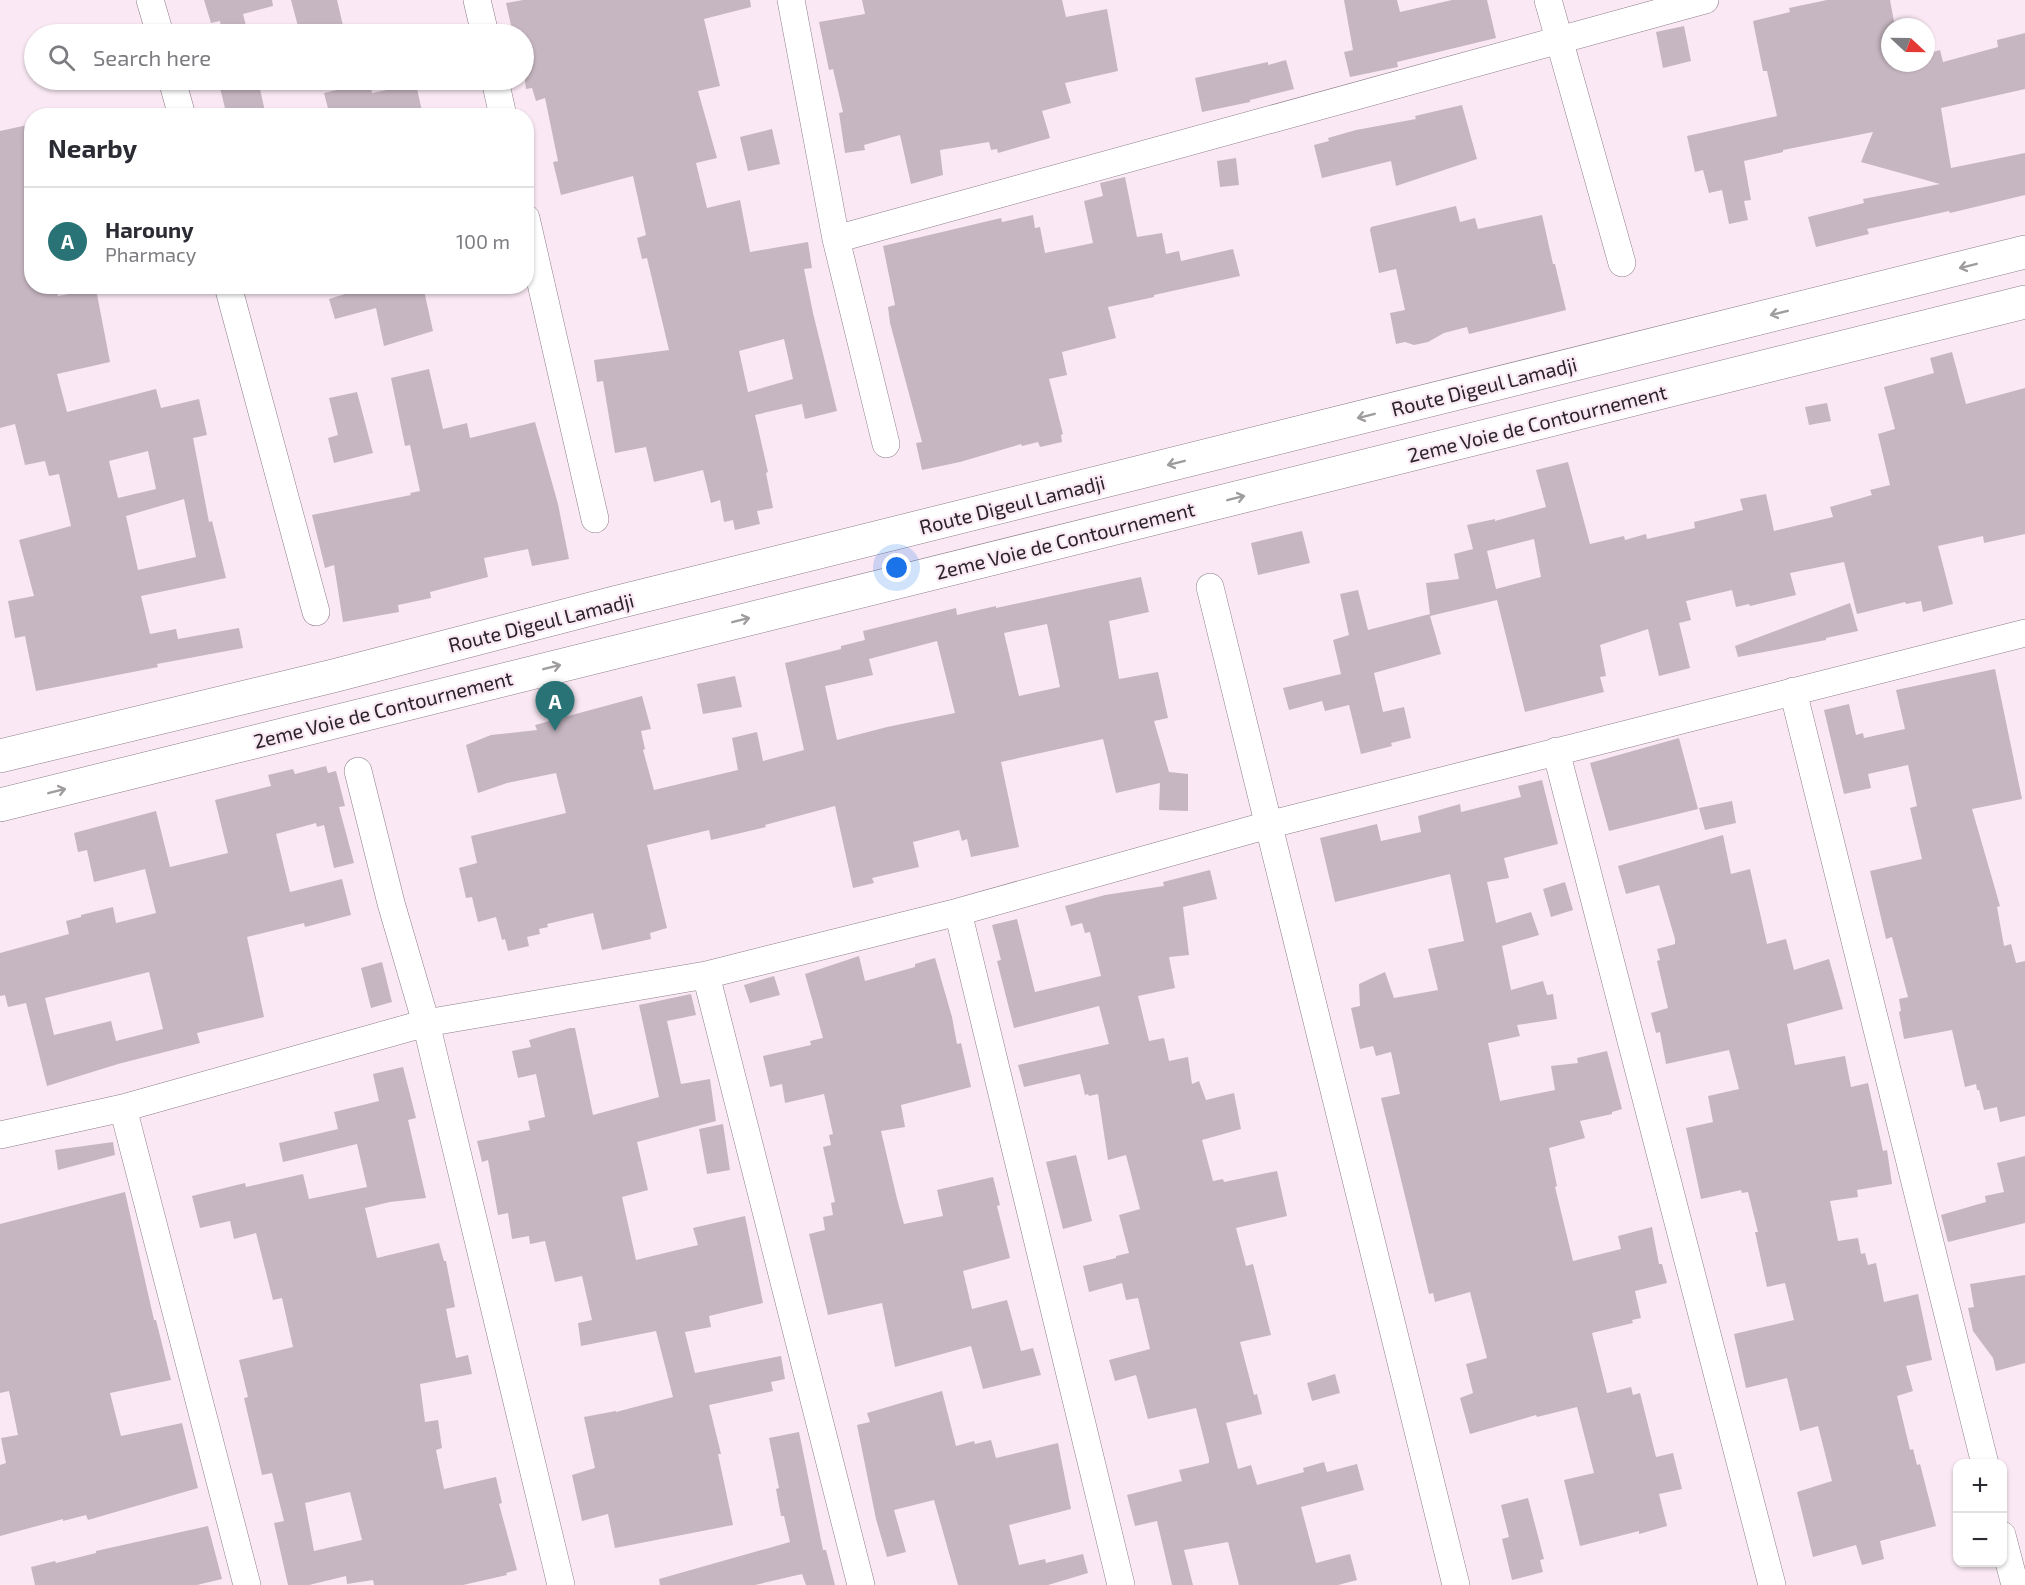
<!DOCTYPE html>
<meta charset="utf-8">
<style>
:root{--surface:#fff;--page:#f2f2f3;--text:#2b2b33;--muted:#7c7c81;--line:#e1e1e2;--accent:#297376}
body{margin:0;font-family:"Exo 2",sans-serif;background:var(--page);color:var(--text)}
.controls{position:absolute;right:18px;bottom:18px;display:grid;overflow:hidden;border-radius:12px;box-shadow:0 2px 4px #0004}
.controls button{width:54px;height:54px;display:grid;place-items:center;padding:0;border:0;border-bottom:2px solid var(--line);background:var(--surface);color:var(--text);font:30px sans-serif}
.compass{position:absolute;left:1881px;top:18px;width:54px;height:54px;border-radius:50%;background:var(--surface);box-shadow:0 2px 4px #0004;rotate:112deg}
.you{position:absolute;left:897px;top:568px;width:21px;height:21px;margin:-15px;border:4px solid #fff;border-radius:50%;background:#1a73e8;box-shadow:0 0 0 9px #1a73e833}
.badge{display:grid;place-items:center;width:39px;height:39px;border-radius:50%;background:var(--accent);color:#fff;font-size:20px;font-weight:700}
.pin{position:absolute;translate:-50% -50px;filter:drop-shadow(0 2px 3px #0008)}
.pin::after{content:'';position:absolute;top:32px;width:21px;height:18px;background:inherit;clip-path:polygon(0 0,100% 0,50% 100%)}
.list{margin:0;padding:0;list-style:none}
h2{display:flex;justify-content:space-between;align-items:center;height:78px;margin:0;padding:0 24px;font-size:26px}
h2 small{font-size:20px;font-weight:400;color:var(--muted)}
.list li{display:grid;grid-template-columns:39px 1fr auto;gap:18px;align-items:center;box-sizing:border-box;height:108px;padding:0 24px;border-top:2px solid var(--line)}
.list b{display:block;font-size:22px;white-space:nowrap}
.list p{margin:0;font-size:20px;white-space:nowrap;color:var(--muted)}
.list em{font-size:20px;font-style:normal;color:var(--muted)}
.icon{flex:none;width:33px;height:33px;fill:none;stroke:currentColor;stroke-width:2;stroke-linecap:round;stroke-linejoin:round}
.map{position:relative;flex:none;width:2025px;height:1585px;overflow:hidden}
.search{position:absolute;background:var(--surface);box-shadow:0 2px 4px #0004;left:24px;top:24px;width:510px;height:66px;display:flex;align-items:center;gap:15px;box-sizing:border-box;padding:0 21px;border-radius:33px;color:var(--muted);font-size:22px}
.panel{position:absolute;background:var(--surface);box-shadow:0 2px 4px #0004;left:24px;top:108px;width:510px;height:186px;border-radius:24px}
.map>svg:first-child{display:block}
.building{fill:#c6b6c1;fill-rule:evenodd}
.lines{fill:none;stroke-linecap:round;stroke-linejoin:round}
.minor-casing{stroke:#8d7e88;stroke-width:28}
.major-casing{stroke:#8d7e88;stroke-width:34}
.minor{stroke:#fff;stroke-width:27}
.major{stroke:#fff;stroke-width:33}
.oneway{stroke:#9f9c9e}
.labels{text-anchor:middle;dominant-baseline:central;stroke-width:4.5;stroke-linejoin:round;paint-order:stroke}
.street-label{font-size:20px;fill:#2a2428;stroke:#fae9f4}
</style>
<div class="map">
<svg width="2025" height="1585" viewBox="0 0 2025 1585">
<rect width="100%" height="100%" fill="#fae9f4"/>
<path class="building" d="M204,0H272L273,6L243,14L248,34H222L220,21L211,23Z
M291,0H337L345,34H300Z
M523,0H750L751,7L704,19L720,86L698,91L717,158L696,163L707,208L740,200L750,252L808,242L812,268L804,269L813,313L837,411L805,419L802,404L755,415L768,472L766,473L773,508L757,511L760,524L735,530L733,520L724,522L720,500L711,503L703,470L654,482L646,447L615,453L603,381L597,382L594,360L669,350L647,258L642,259L637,238L646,235L633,176L561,195L553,162L558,161L545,98L536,101L532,88L526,89L524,73V34H513L506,3ZM784,339L793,379L748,392L739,351Z
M862,0H1062L1066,17L1107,9L1118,71L1065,83L1071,103L1042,111L1050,138L998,153L997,149L991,150L989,142L940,150L943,175L911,184L900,135L864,145L865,150L845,153L839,113L843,112L833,69L829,70L819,22L865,14Z
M1344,0H1397L1400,12L1452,0H1487L1496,38L1397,62L1398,67L1350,77L1344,52L1353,50Z
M1827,0H1890L1895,27H1890V63H1926V54L1940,50L1943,62L1998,47L1997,40L2025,33V89L1941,108L1951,168L2025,153V195L1950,213L1949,211L1867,229L1869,234L1816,247L1808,217L1864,203L1863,199L1940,184L1861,162L1873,132L1783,150V152L1744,161L1751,200L1744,201L1748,220L1729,224L1722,190L1709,193L1703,170L1695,172L1687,136L1777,116L1767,71H1763L1753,21L1790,12L1789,8Z
M1684,26L1691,61L1663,68L1656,32Z
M1286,60L1294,89L1250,100V102L1202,112L1195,78L1268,62V65Z
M218,80H258L266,116H227Z
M339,80H370L372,93L416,84L423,116H330L324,93L341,89Z
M1462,105L1477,159L1396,186L1391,161L1322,178L1314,145L1329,141L1328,138L1356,130L1416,119L1415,116Z
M32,124V286H55L58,296L96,289L110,362L57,374L67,412L156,389L161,408L199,399L207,435L193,438L209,522L212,521L226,578L141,596L150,634L176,629L178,639L239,628L243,648L157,664L158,667L36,691L25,636L15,638L8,601L34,596L19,540L71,526L59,474L49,476L45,461L25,465L15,424L0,428V131ZM148,451L156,489L118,498L109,461ZM184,499L196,557L138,570L126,516Z
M772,129L780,164L748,171L740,137Z
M1236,158L1239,185L1220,187L1217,161Z
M1125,177L1137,237L1162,233L1166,254L1179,251L1181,261L1233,249L1240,276L1154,295V297L1108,307L1116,338L1062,352L1067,375L1049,379L1063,434L1061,435L1062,442L1040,447L1038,442L1022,446L1021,444L960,462L922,470L916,443L922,442L890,323L888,307L895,305L883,246L1001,218L1002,222L1033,215L1035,228L1040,227L1045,253L1093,243L1084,201L1103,196L1100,183Z
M1456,206L1460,222L1475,218L1478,229L1542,215L1553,264H1555L1566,310L1469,334L1467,327L1444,333L1428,342L1414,345L1405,342L1396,344L1390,313L1405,310L1396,269L1379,273L1370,230L1371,227Z
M356,286H423L433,331L384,346L376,308L335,319L329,299L358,290Z
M1952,352L1966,404L2025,388V534L1984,543L1983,536L1938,546L1953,604L1923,612L1921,601L1906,604L1905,602L1857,614L1844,562L1790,573L1796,595L1750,606L1749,604L1736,607L1732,590L1686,601L1691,620L1679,623L1690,668L1659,676L1648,629L1600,645L1606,676L1600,677L1604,692L1525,712L1497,600L1430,616L1441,654L1374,673L1383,712L1404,707L1411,738L1391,743L1392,746L1361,754L1349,705L1325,711L1322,701L1289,710L1283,688L1341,674L1333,640L1349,635L1340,594L1358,590L1368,630L1430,614L1426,583L1459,579L1454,554L1473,549L1467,525L1495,519V521L1546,507L1536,470L1568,462L1590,544L1624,536L1625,540L1646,534L1647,539L1695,528L1694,522L1743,510L1740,499L1766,494L1774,531L1833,517L1830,507L1872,495L1870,490L1890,485L1878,434L1895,429L1884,387L1934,373L1930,358ZM1534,539L1541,577L1496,589L1487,551Z
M429,369L443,429L467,423L470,438L535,422L558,504L569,559L532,566L528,549L484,558L488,577L430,592L431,598L398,605L399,612L343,622L334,565L325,568L312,515L411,495L410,493L420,491L410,445L405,446L391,378Z
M357,392L373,453L334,463L328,438L338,435L329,398Z
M1827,403L1831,421L1809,425L1805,407Z
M1302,531L1310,563L1258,575L1251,543Z
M1141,577L1149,612L1109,621L1119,679L1158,672L1168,718L1154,721L1169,772L1188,774V811L1159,810L1160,783L1116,793L1103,739L1001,762L1019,847L971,857L967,839L962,841L959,830L913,842L919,867L872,878L874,883L853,888L835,806L765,825L766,827L711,840L709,830L647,845L667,928L650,933L651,939L602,950L593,913L547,924L548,927L539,929L540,934L527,937L529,946L508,951L505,939L502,940L496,917L478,922L472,897L466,898L459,868L477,863L471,836L566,813L556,773L507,783L478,793L466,745L491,735L537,730L535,725L642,696L651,729L641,731L645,749L643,750L654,790L738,770L732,738L757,732L763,761L804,750L785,663L841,649V646L865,640L863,631L956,608L957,615L996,606V608ZM1047,624L1060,687L1019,696L1004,633ZM937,641L955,713L887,727L837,740L825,686L873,675L869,659Z
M1850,603L1858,631L1826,638V640L1738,657L1735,646Z
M1995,669L2022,799L1972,809L2000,906L1997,907L2004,946L2011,944L2016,963L2025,961V1116L2000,1122L1997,1107L1984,1110L1979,1090H1977L1976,1084L1965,1087L1952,1030L1904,1039L1899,1012L1901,1011L1899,999L1908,997L1892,937L1886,939L1870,871L1922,859L1910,808L1917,806L1908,765L1868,774L1871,788L1844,794L1824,710L1849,704L1856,735L1863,733L1864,738L1905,729L1896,690Z
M735,676L742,707L703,714L697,684Z
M1679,738L1698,809L1609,831L1590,763Z
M326,766L328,773L336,771L345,806L339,807L354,863L334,868L324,825L317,827L316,823L276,834L290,892L342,879L351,915L305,927L304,923L247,937L264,1017L197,1033L200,1043L118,1064L47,1086L26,1003L8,1007L5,995L0,996V953L69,934L66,921L81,917V915L113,907L116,923L156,913L145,869L94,882L87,850L78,852L74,833L156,811L170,867L228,853L215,800L271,786L268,775L293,769L295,774ZM149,972L163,1029L116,1041L111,1021L54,1035L45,998Z
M1542,780L1558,844L1504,858L1509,878L1487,882L1496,923L1531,912L1539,935L1502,946L1511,990L1543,981L1547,995L1553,994L1557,1019L1517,1025L1520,1036L1488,1043L1500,1101L1555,1090L1551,1066L1578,1063L1577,1058L1607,1051L1622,1109L1612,1112V1114L1580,1121L1585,1138L1549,1148L1557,1186L1555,1187L1573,1261L1621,1249L1618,1236L1652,1227L1659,1264H1662L1667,1283L1635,1291L1641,1318L1632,1320L1633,1323L1592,1333L1607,1393L1631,1387L1633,1395L1640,1393L1656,1457L1673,1453L1682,1489L1659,1494L1667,1526L1639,1534V1531L1580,1546L1564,1480L1594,1473L1577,1407L1537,1417L1536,1415L1470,1434L1460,1398L1473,1393L1466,1364L1487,1358L1470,1292L1435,1302L1433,1293L1429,1294L1381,1098L1400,1094L1391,1052L1376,1056L1373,1046L1360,1049L1351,1008L1360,1006L1359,984L1385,972L1394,998L1438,990L1428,949L1464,941L1450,874L1335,902L1320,838L1377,824L1381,841L1421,832L1418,816L1460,804L1461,812L1521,797L1518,786Z
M1732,801L1736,823L1705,830L1699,808Z
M1723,835L1731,874L1750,869L1767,944L1786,939L1794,970L1829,959L1843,1009L1787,1024L1795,1065L1845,1056L1851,1087L1868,1083L1883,1151L1887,1150L1892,1184L1857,1190L1858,1197L1830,1201L1838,1241L1858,1238L1861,1254L1865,1253L1868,1265L1876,1263L1884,1302L1918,1294L1932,1360L1906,1366L1913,1391L1897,1396L1910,1450L1913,1449L1917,1465L1920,1464L1936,1526L1880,1541L1884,1559L1862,1565L1856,1545L1813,1557L1797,1492L1832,1481L1818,1426L1800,1431L1787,1378L1746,1388L1734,1334L1794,1320L1785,1283L1767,1287L1755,1232H1758L1748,1192L1742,1193L1741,1190L1701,1199L1686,1128L1713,1122L1708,1096L1739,1089L1729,1050L1666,1064L1660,1032L1656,1033L1651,1013L1668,1008L1657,961L1660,960L1657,949L1675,944V939L1659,885L1626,894L1618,866Z
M1210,870L1217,899L1183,907L1189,955L1169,957L1175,988L1138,996L1149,1041L1164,1038L1169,1061L1188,1057L1192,1084L1199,1081L1206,1100L1234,1093L1241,1129L1202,1140L1213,1181L1223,1179L1224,1182L1277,1171L1287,1216L1236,1228L1246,1266L1253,1264L1271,1335L1240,1342L1254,1395L1257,1394L1262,1414L1226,1423L1238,1469L1251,1465L1257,1485L1304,1472L1303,1468L1324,1462L1327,1472L1357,1464L1364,1490L1301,1507L1316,1563L1350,1554L1357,1580L1338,1585H1239L1228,1542L1184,1550L1193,1585H1172L1157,1521L1135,1526L1127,1495L1182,1481L1179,1470L1209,1463V1459L1196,1408L1148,1419L1136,1375L1115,1381L1109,1360L1150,1349L1138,1298L1126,1300L1122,1283L1089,1292L1083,1266L1116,1258V1256L1129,1253L1119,1215L1140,1209L1126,1155L1108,1160L1098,1094L1089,1096L1088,1094L1085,1095L1080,1074L1024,1087L1018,1065L1109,1044L1099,1006L1014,1028L997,961L1001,960L992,925L1017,919L1035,992L1101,976L1090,932L1085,933L1082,923L1071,926L1065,906L1105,895L1164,886L1163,882Z
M1565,882L1573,910L1551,917L1543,889Z
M859,956L865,981L915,967V964L935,958L952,1017L957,1044L961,1043L971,1087L901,1105L905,1127L881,1131L897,1199L904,1224L943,1216L937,1190L993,1177L1000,1205L997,1206L1010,1258L963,1271L972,1309L1007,1300L1021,1351L1033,1348L1041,1375L983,1389L971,1346L895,1367L882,1303L828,1315L809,1234L825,1230L823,1217L833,1215L831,1203L835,1202L823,1147L831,1145L829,1135L833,1134L824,1094L785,1103L782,1084L770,1087L763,1056L811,1045L810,1041L823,1038L805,974Z
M382,962L392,1002L371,1008L361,968Z
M774,976L780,995L750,1003L744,985Z
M691,994L696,1015L667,1021L681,1084L710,1079L716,1121L637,1142L648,1190L622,1197L636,1260L698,1245L693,1228L745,1216L763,1303L709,1316L711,1327L685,1332L695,1373L781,1356L785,1379L771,1382L773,1391L709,1405L721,1454H718L733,1525L615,1548L608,1514L582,1521L572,1475L595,1468L584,1417L616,1411V1412L673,1397L656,1331L581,1346L578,1323L592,1320L582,1276L555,1282L545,1241L530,1244L529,1236L512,1239L508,1213L498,1215L488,1160L482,1162L477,1141L530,1130L528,1121L545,1117L536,1074L518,1078L512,1051L531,1047L529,1040L570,1028H575L593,1115L659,1097L639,1005Z
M403,1067L416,1118L408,1120L426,1198L390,1202L365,1208L377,1258L439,1243L444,1261H446L455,1307L446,1309L456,1358L468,1355L472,1374L420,1384L425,1422L438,1420L442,1448L436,1450L444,1489L496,1477L502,1503L499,1504L517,1570L506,1573L507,1575L463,1585H374L373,1580L347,1584L346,1576L309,1585H288L274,1523L284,1521L272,1473L262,1475L244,1398L248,1397L239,1360L293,1347L282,1298L273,1300L256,1233L234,1239L230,1221L200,1228L192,1196L245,1183L246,1187L303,1174L309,1199L367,1187L357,1144L283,1162L279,1143L338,1129L334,1112L379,1101L373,1074ZM350,1492L362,1540L314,1551L305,1503Z
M723,1124L730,1170L707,1174L699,1129Z
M113,1142L115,1155L58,1170L55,1150Z
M1076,1155L1092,1221L1063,1229L1046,1162Z
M2025,1156V1223L1948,1242L1941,1215L1986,1202L1985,1196L2004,1192L1997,1163Z
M125,1192L154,1320H156L171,1380L110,1393L121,1436L182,1423L198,1488L88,1520L86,1515L63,1521V1519L0,1536V1465L6,1463L1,1438L18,1435L9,1391L0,1393V1224Z
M2025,1275V1363L1996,1371L1993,1358L1973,1331L1968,1308L1974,1307L1970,1284Z
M1335,1374L1340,1393L1312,1401L1307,1383Z
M942,1391L956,1446L974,1441L975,1444L991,1440L996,1458L1058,1443L1071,1509L1009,1525L1019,1565L1045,1559L1046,1563L1083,1554L1088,1573L1048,1585H958L934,1500L894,1510L906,1552L887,1557L876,1519L857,1425L870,1422L867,1413Z
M799,1432L823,1550H826L835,1585H806L802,1574L755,1585H660L659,1579L790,1542L784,1516H781L776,1489L779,1488L769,1438Z
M1528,1498L1544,1559L1540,1560L1543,1572L1512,1580L1502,1539L1509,1537L1501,1505Z
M208,1526L222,1579L197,1585H35L31,1567L55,1561L56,1563L96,1553V1551Z"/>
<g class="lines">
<defs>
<path id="minor" d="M150,0L160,34
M477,0L485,34
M791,0L836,239L886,444
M1548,0L1622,263
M172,80L182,116
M495,80L503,116
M526,218L595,519
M836,239L1705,0
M228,286L316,612
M1210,587L1456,1585
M1793,691L1985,1464
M1556,751L1772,1585
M358,771L391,903L426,1023L561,1585
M958,912L1121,1585
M706,975L861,1585
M123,1108L247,1585
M0,1135L123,1108L426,1023L706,975L958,912L1268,825L2025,633
M2002,1535L2015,1585"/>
<path id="major" d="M0,756L333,676L614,603L2025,252
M0,805L2025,302"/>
</defs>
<use href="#minor" class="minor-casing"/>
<use href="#major" class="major-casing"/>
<use href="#minor" class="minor"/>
<use href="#major" class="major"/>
</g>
<defs><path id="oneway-shaft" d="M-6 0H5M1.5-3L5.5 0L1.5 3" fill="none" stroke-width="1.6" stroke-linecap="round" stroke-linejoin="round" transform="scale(1.5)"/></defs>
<g class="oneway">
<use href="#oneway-shaft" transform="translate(1968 266) rotate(166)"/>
<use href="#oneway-shaft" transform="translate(1779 313) rotate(166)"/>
<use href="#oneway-shaft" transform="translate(1366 416) rotate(166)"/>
<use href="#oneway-shaft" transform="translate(1176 463) rotate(166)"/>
<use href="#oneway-shaft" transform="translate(1236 498) rotate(-14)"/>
<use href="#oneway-shaft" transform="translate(741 620) rotate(-14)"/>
<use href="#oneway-shaft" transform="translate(552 667) rotate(-14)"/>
<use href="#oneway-shaft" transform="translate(57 791) rotate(-14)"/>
</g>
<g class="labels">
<g class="street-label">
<text transform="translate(1484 386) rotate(-14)">Route Digeul Lamadji</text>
<text transform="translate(1537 423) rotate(-14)">2eme Voie de Contournement</text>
<text transform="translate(1012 504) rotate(-14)">Route Digeul Lamadji</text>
<text transform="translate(1065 540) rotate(-14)">2eme Voie de Contournement</text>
<text transform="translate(541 622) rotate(-14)">Route Digeul Lamadji</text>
<text transform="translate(383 709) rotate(-14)">2eme Voie de Contournement</text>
</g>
</g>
</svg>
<div class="controls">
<button>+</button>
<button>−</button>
</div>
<svg class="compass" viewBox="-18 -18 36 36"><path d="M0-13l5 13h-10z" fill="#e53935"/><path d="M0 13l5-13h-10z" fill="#7c7c81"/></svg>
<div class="you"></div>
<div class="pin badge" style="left:555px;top:731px">A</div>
<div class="search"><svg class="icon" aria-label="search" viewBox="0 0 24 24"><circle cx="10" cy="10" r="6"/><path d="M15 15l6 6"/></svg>Search here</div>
<section class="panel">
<h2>Nearby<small></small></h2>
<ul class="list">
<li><span class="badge">A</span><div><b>Harouny</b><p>Pharmacy</p></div><em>100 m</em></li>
</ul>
</section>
</div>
